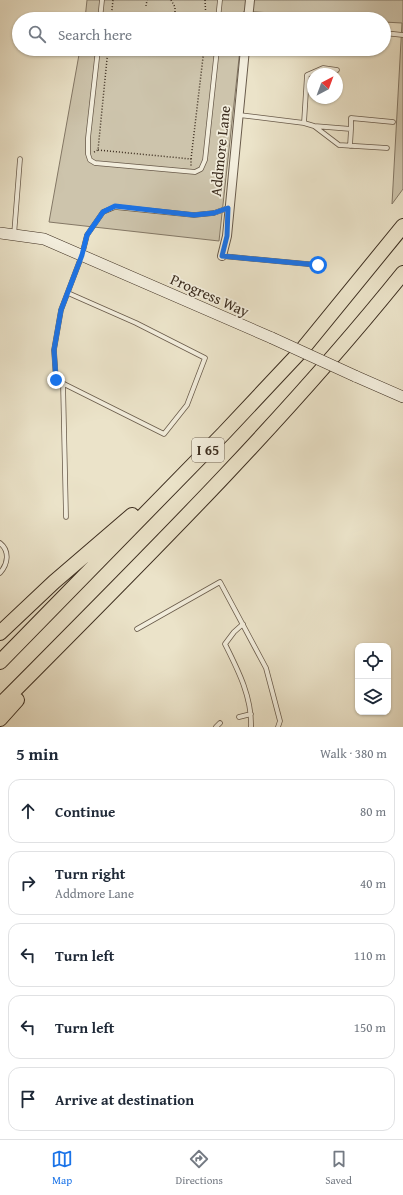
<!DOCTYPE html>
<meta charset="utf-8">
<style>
:root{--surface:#fff;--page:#f6f6f7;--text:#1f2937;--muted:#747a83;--line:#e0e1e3;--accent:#1a73e8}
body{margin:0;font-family:"Gentium Book Plus",serif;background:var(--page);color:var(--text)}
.controls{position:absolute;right:12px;bottom:12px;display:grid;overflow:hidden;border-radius:8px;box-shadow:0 1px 3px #0004}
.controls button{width:36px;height:36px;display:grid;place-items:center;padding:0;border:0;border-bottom:1px solid var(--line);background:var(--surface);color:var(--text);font:20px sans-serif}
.compass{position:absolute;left:307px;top:68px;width:36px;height:36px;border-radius:50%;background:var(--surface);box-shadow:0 1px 3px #0004;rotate:41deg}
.stop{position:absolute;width:12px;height:12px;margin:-9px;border:3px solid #1a73e8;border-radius:50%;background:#fff}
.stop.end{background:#1a73e8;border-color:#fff;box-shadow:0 1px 4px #0008}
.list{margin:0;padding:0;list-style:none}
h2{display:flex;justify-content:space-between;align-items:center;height:52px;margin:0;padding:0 16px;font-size:17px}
h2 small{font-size:13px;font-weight:400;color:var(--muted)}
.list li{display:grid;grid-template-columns:26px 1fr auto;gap:12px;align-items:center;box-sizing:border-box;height:64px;margin:0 8px 8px;padding:0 8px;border:1px solid var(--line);border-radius:12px}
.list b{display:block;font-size:15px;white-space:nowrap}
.list p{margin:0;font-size:13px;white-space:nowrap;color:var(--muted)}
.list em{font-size:13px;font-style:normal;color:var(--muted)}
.icon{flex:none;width:22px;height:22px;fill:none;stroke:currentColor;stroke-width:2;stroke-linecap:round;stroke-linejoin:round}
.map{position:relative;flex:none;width:403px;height:727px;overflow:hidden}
.search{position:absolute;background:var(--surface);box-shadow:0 1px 3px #0004;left:12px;right:12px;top:12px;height:44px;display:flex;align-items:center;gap:10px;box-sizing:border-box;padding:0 14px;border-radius:22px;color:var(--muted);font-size:15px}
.sheet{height:412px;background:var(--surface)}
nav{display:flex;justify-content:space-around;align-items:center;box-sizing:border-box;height:56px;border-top:1px solid var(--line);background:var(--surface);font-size:11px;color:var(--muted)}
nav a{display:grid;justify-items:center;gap:2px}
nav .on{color:var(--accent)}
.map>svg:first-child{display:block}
.green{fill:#cdc4ac;stroke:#847866}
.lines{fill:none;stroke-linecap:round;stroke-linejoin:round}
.lane-casing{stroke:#685a4a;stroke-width:5.5}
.street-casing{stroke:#685a4a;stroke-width:10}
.secondary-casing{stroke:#3c2d1f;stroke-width:12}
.highway-casing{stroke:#3c2d1f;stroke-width:16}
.path{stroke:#3c2d1f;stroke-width:1.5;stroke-dasharray:1 2;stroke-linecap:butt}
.lane{stroke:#f2eddc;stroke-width:4}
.street{stroke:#f2eddc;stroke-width:8}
.secondary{stroke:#f2eddc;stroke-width:11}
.highway{stroke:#ebe3c9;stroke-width:14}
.secondary-bridge-casing{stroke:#3c2d1f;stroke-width:12;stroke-linecap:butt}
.secondary-bridge{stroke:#f2eddc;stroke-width:11}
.route{stroke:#1a73e8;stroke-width:5}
.labels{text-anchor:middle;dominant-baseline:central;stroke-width:3.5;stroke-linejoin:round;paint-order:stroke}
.shield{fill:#f2eddc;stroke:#736758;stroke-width:1}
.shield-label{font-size:14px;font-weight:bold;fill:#3c2d1f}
.street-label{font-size:15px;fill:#3c2d1f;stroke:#f2eddc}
</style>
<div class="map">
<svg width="403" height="727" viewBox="0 0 403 727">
<rect width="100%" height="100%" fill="#ebe3c9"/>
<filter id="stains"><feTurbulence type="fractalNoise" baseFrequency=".005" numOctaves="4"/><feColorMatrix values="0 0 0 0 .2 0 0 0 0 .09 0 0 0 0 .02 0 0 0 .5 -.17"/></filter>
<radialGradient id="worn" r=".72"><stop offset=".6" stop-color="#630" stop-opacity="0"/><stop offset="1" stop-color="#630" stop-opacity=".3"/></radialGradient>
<path class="green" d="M87,0H403V189L392,204L402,23L384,22V19H350L244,11L243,19H85Z
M80,49H240L219,241L49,222Z"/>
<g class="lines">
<defs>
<path id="lane" d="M100,19L102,0
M218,19L220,0
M384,33L403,35
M98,49L88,138V154L90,160L95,163L195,172L201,169L205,160L217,49
M239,115L304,123L307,75L323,68L337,70
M304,123L314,126L339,145L387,148
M314,126L351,129V118L393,122
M350,146L351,129
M14,235L20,159
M222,256L318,265
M68,293L136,323L205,358L187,405L164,434L56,380L54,350L61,310L82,255L87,235L103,212L115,207L194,215L214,213L228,208
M63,383L66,517
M0,543C10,551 8,564 0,573
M243,624L234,632L225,644C238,670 252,697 251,727
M137,629L220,582L266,668L280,721L278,727
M239,717L251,714
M216,727L220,723"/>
<path id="street" d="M248,19L250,0
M222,256L227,236L245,49"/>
<path id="secondary" d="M0,233L44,239L272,338
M355,376L403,397"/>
<path id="highway" d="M0,633L54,582L132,515
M0,662L224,433L301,351L403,226
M0,705C139,565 279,427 403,273
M0,719L17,700"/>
</defs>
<use href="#lane" class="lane-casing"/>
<use href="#street" class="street-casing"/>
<use href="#secondary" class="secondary-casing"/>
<use href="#highway" class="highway-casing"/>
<path class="path" d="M171,0L175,7V14
M205,0L206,19
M146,6L147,0
M111,19L113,0
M98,150L191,159V166
M94,152L98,150L108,49
M191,159L204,49"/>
<use href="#lane" class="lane"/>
<use href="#street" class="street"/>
<use href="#secondary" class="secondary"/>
<use href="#highway" class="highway"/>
<defs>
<path id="secondary-bridge" d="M272,338L355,376"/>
</defs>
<use href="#secondary-bridge" class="secondary-bridge-casing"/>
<use href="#secondary-bridge" class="secondary-bridge"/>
</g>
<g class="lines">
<path class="route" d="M56,380L54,350L61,310L82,255L87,235L103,212L115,206L194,215L214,213L228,208L227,236L222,256L318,265"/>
</g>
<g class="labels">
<rect class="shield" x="192" y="438" width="32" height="24" rx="3"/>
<g class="shield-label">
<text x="208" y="450">I 65</text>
</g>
<g class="street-label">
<text transform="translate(220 151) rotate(-84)">Addmore Lane</text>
<text transform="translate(210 295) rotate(24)">Progress Way</text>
</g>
</g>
<rect width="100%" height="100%" filter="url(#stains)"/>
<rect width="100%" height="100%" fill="url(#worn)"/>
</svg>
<div class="controls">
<button><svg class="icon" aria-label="locate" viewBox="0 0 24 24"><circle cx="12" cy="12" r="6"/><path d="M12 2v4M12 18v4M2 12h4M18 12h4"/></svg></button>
<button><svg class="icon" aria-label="layers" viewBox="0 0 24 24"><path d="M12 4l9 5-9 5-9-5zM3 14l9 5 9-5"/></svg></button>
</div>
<svg class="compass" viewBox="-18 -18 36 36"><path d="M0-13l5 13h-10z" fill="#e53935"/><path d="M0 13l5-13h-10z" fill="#747a83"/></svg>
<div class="stop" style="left:318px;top:265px"></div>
<div class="stop end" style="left:56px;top:380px"></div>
<div class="search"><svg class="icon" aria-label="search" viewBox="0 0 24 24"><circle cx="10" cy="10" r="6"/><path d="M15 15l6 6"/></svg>Search here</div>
</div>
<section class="sheet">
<h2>5 min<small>Walk · 380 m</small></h2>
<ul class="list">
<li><svg class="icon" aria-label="ahead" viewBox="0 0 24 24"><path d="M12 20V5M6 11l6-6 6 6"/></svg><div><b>Continue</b></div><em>80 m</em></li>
<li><svg class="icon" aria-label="right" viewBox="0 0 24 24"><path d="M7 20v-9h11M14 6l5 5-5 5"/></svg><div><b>Turn right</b><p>Addmore Lane</p></div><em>40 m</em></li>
<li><svg class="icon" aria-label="left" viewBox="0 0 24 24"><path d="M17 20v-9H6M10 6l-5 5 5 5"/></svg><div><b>Turn left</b></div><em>110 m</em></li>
<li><svg class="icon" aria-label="left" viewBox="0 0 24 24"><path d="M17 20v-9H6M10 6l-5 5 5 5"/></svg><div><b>Turn left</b></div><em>150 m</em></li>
<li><svg class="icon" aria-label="arrive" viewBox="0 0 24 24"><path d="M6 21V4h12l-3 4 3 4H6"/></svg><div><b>Arrive at destination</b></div></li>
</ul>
</section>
<nav>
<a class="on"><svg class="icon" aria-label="map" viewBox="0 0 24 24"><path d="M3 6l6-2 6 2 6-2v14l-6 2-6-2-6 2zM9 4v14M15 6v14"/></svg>Map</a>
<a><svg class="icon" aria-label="directions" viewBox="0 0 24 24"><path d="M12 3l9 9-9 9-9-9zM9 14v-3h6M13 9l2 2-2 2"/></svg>Directions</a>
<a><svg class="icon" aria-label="saved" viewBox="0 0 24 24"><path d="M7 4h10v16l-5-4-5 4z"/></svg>Saved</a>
</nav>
